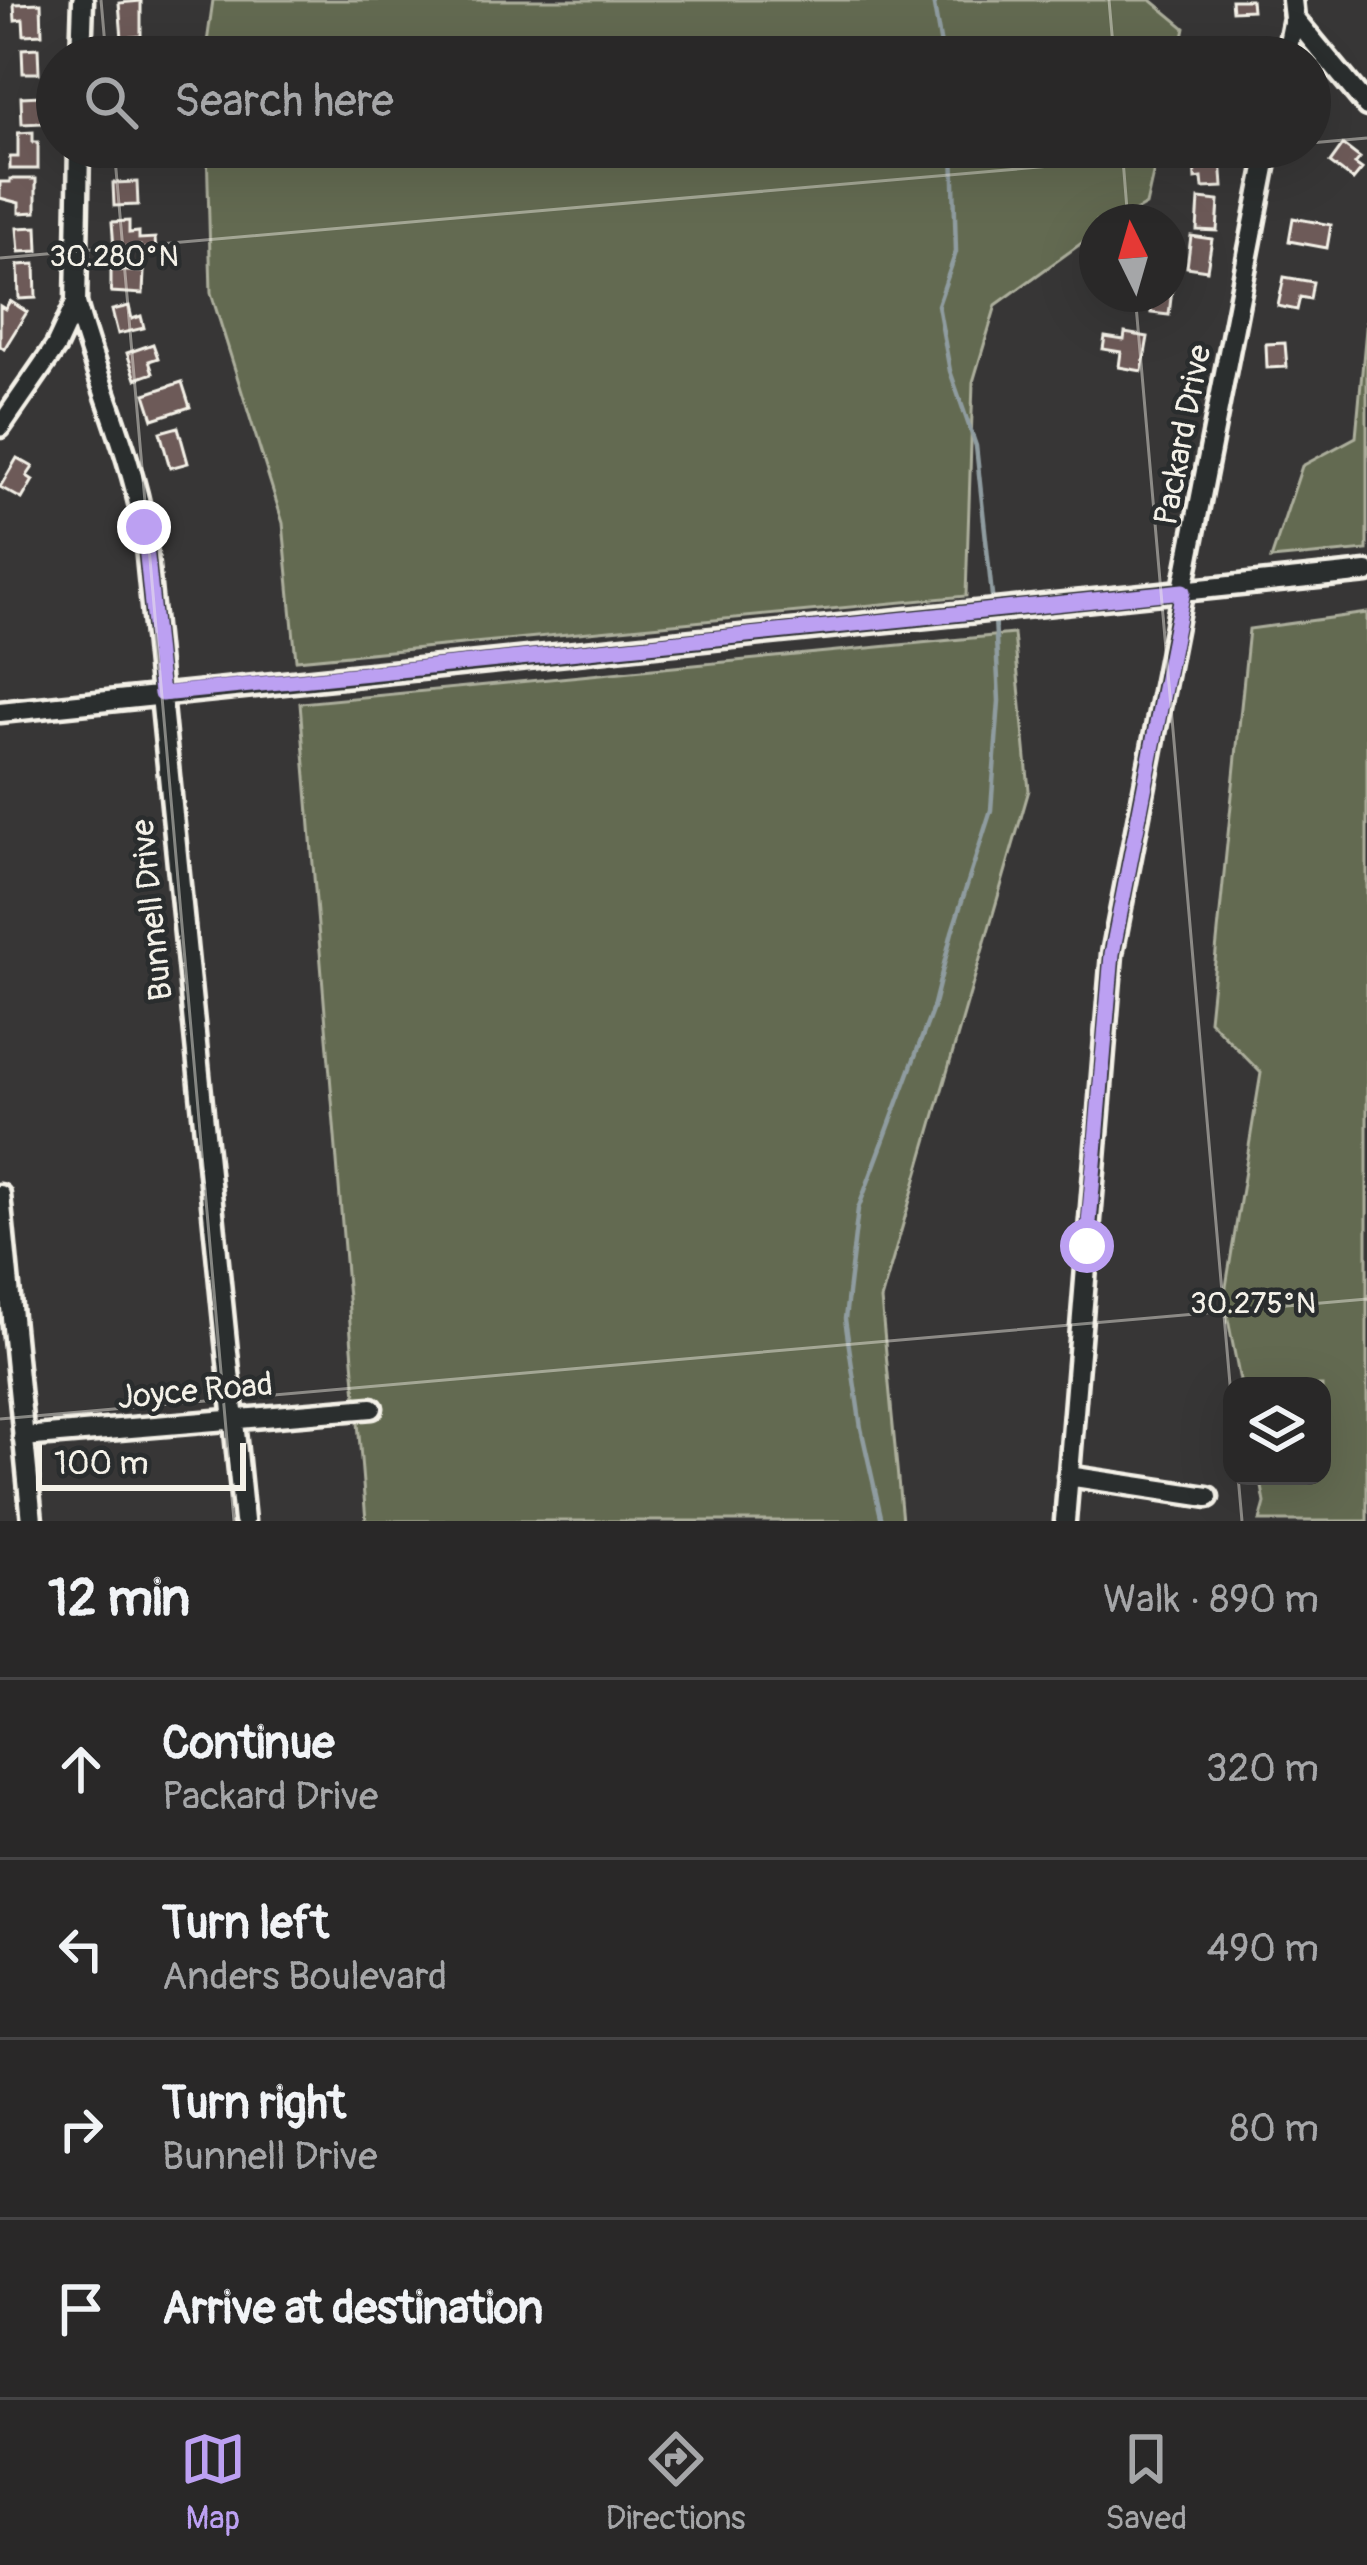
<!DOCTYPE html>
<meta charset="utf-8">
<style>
:root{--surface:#292828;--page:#313030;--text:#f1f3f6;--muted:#a5a6a8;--line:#454445;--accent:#bca0f2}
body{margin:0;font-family:Pangolin,sans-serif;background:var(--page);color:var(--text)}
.controls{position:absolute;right:36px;bottom:36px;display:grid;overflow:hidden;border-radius:24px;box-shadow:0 12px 48px #0002}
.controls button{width:108px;height:108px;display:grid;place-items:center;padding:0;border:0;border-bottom:3px solid var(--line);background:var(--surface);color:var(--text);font:60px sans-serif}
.compass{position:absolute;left:1079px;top:204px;width:108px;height:108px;border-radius:50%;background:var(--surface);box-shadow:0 12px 48px #0002;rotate:355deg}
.scale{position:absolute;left:36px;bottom:30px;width:210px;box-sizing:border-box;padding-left:12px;border:6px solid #f4f1e8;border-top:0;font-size:33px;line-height:42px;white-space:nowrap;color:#f4f1e8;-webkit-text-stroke:9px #2a2d2e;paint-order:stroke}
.stop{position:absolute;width:36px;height:36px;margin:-27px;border:9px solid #bca0f2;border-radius:50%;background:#fff}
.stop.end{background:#bca0f2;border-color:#fff;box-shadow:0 3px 12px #0008}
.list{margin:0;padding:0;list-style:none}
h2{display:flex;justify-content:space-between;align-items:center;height:156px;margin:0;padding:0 48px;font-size:51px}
h2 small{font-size:39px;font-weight:400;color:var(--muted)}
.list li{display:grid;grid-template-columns:78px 1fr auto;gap:36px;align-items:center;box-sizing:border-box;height:180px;padding:0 48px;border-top:3px solid var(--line)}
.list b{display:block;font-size:45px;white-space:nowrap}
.list p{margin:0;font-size:39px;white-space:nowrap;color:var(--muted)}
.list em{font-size:39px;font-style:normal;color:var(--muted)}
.icon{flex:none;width:66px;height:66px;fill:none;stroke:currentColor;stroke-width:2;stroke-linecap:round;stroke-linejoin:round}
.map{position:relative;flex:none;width:1367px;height:1521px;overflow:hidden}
.search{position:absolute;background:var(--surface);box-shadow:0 12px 48px #0002;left:36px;right:36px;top:36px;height:132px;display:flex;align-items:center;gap:30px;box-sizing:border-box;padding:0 42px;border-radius:66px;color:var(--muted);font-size:45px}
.sheet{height:876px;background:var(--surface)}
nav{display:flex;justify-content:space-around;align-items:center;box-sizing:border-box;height:168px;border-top:3px solid var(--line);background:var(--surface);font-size:33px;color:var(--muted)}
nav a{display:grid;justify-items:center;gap:6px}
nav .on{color:var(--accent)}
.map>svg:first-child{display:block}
.green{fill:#646b51;stroke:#acae9c;stroke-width:3}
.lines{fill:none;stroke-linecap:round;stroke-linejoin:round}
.stream{stroke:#8f9ca0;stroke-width:4.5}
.building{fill:#6d5a58;stroke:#f4f1e8;stroke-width:3}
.minor-casing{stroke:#f4f1e8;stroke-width:27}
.minor{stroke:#2a2d2e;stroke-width:18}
.route{stroke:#bca0f2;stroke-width:15}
.ticks{fill:none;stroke:#f4f1e8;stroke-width:3;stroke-opacity:0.45}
.labels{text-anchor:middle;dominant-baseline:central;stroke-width:9;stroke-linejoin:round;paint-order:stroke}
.street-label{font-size:33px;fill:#f4f1e8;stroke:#2a2d2e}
.ticks-label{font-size:30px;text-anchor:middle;fill:#f4f1e8;stroke:#2a2d2e;stroke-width:9;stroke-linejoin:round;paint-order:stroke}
</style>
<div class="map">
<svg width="1367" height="1521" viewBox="0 0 1367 1521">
<rect width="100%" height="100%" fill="#373636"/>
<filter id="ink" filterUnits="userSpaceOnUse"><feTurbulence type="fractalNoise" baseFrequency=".00833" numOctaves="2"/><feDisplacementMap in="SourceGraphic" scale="24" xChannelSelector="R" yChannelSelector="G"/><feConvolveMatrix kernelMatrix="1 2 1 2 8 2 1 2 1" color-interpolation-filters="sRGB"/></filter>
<g filter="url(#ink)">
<path class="green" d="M213,0H1151L1185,28L1179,57H205Z
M207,147H1159L1146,205L1116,222H1097V232L996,305L973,382L966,596L296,660L283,523L211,293Z
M1367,318V550L1271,559L1302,466L1356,437Z
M1367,613V1521H1260L1265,1503L1260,1476H1322V1386H1241L1224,1299L1261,1073L1209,1020L1249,629Z
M1014,634L1029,790L881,1300L902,1521H366L300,703Z"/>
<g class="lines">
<path class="stream" d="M933,0L943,57
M953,147L956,252L938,305L950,371L976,446L993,605
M882,1521L861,1428L845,1319L858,1209L933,1008L952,932L991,810L999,701L995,617"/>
</g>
<path class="building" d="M1231,0H1251L1252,10L1232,11Z
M141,1V36L122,38L119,3Z
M41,3L42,34L24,35L23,19L15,20L14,4Z
M38,48L39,73H23L22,49Z
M41,96L42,123L22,124L21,97Z
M33,132V142H38V169H10V157H18V133Z
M1343,145L1360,158L1355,164L1362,169L1353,180L1330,163Z
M125,147H143L144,156L125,157Z
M1221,158L1223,187L1203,188L1202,178L1195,179L1194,160Z
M10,179H36V212L19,213V203L0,198V182H10Z
M137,182L138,205L114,206L113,183Z
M1199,199L1219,201L1217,231L1197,230Z
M1293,218L1331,225L1327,248L1289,241Z
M129,221V233L139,232V239L155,238L156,253L140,254V246L114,248L112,222Z
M37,227L38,251L19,252L17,228Z
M1191,236L1212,239L1207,270L1187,267Z
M35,264L36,298L19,299L18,265Z
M111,270L144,272L143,294L111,292Z
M1284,277L1313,282L1310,299L1300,297L1297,310L1278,306Z
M1169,289H1172L1169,315L1151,313L1153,294H1169Z
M10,301L27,312L4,349L0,346V306L5,309Z
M129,306L132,319L141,316L144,328L118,334L112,310Z
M1125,333L1148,337L1142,371L1119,367L1121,352L1103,349L1105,337L1124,340Z
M1285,343L1287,367L1267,368L1266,344Z
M153,344L158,358L149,361L153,373L136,379L127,353Z
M182,382L190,407L153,419L145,394Z
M178,427L188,463L170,468L160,432Z
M17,458L33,467L27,476L33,480L22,499L0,487Z"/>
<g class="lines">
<defs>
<path id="minor" d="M1292,0L1294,18L1367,106
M81,57L83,0
M1286,57L1294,18
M76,303C96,378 130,450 144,527L244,1521
M0,427L56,346L76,303L79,147
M0,712L1367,572
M0,1195L32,1521
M23,1437L372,1408
M1068,1476L1208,1497
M1065,1521L1112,954L1269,147"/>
</defs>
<use href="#minor" class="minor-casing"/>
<use href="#minor" class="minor"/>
</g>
</g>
<g class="lines" filter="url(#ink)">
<path class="route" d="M144,527L161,694L1183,591L1112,954L1087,1246"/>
</g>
<path class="ticks" d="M101,0L106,57M1109,0L1114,57M1310,143L1367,138M114,147L234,1521M1122,147L1128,222M0,258L1268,147M1135,294L1232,1407M0,1419L1367,1299M1238,1476L1242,1521"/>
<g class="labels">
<g class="street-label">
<text transform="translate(1183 435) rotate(-79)">Packard Drive</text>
<text transform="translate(152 910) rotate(-96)">Bunnell Drive</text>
<text transform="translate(195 1391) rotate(-5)">Joyce Road</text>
</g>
</g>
<g class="ticks-label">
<text x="114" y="266">30.280°N</text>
<text x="1253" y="1313">30.275°N</text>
</g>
</svg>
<div class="controls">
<button><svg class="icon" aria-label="layers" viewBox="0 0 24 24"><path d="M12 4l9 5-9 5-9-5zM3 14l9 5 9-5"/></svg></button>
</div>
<svg class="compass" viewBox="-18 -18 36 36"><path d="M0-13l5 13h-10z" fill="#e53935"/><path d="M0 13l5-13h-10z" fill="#a5a6a8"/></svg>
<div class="scale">100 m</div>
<div class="stop" style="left:1087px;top:1246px"></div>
<div class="stop end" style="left:144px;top:527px"></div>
<div class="search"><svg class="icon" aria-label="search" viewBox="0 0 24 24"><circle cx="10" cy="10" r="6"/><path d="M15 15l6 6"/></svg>Search here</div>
</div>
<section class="sheet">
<h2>12 min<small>Walk · 890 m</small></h2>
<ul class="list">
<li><svg class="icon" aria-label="ahead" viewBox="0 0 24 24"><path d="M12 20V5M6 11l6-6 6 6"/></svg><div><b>Continue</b><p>Packard Drive</p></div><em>320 m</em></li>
<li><svg class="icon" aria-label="left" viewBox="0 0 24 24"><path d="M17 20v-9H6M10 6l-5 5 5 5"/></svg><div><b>Turn left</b><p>Anders Boulevard</p></div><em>490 m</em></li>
<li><svg class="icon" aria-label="right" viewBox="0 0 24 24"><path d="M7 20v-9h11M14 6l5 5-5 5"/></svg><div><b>Turn right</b><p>Bunnell Drive</p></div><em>80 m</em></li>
<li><svg class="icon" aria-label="arrive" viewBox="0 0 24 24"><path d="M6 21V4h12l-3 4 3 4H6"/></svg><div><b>Arrive at destination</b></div></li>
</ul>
</section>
<nav>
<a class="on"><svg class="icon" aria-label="map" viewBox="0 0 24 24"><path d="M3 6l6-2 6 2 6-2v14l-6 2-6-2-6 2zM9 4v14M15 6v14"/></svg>Map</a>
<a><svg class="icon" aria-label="directions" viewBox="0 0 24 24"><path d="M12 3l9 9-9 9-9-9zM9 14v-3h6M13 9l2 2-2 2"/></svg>Directions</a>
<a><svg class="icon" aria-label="saved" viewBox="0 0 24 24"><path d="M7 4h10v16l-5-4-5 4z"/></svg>Saved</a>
</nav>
